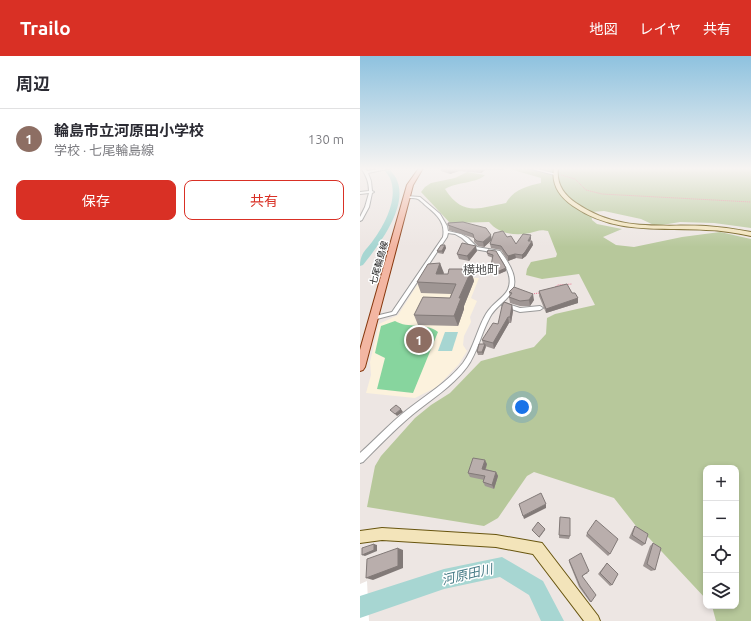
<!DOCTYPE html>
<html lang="ja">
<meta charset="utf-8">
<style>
:root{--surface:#fff;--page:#f2f2f3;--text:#2b2b33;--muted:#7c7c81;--line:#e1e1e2;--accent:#d93025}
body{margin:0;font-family:Ubuntu,"Noto Sans JP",sans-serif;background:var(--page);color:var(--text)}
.controls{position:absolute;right:12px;bottom:12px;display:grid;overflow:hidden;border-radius:8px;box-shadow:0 2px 6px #0003}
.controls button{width:36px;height:36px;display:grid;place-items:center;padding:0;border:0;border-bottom:1px solid var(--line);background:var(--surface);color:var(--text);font:20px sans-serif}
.you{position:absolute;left:162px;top:351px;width:14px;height:14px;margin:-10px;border:3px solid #fff;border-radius:50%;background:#1a73e8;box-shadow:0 0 0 6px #1a73e833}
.badge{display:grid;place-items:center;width:26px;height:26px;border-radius:50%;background:var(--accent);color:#fff;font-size:13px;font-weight:700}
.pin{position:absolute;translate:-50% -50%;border:2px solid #fff;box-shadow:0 1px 4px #0006}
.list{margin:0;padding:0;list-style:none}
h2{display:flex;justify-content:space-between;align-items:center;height:52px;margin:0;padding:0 16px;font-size:17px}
h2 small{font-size:13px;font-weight:400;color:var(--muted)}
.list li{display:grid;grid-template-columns:26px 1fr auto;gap:12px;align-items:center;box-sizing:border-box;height:60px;padding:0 16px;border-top:1px solid var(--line)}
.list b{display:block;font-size:15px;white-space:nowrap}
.list p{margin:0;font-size:13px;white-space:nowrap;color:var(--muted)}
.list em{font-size:13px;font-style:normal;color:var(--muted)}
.actions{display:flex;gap:8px;padding:12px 16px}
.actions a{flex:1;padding:9px 0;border:1px solid var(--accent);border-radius:8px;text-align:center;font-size:14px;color:var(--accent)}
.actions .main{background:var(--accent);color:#fff}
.icon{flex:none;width:22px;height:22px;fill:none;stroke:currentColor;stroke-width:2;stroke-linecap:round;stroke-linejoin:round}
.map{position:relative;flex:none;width:391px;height:565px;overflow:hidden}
header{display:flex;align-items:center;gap:24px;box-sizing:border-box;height:56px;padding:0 20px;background:var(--accent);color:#fff}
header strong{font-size:19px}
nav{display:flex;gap:22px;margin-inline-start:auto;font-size:14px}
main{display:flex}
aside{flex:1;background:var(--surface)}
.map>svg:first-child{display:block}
.education{fill:#fcf2dd}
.forest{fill:#b7c89b}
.pitch{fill:#87d59e}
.water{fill:#a7d6d2}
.pier{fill:#fff}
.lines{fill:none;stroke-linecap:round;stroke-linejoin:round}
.river{fill:#a7d6d2;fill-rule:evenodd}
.street-casing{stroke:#999;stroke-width:2}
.secondary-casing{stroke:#68550f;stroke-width:2}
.primary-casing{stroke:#87380e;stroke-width:2}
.path{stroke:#ec748e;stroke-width:1;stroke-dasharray:1 1;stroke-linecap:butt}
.street{fill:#fff;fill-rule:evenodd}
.secondary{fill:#f3e4ba;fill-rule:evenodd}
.primary{fill:#f3b6a2;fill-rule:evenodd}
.wall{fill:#9f9694}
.shaded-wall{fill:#827a78}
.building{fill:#b9aeac;stroke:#827a78}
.labels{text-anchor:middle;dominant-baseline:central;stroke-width:3;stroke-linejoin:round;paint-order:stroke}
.far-street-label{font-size:9px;fill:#1c1c1c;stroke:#fff}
.quarter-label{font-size:12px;fill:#4f4f4f;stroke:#fff}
.near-water-label{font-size:13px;font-style:italic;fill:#457a85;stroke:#fff}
</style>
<header>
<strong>Trailo</strong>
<nav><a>地図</a><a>レイヤ</a><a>共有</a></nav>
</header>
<main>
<aside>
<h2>周辺<small></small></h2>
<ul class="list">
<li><span class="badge" style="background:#8d6e63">1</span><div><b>輪島市立河原田小学校</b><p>学校 · 七尾輪島線</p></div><em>130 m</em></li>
</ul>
<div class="actions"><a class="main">保存</a><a>共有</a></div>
</aside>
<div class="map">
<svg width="391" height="565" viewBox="0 0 391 565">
<rect width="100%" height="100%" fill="#ede6e3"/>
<path class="education" d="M97,221L119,222L111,242L117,245L110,261L111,266L104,280L103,289L107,295L99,308L77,331L55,342L6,337L11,319L10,306L19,268L38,259L61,223Z"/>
<path class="forest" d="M146,112H391V172L354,167L320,166L296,170L281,163L244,155L231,156L232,164L237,168L262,173L243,181L256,189L274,191L322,181L360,176L391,183V565H356L352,550H376V412H346V543L289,482L276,470L254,442L174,416L167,420L138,462L124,470L7,451L15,410L21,400L55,362L71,349L90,337L121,305L174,291L186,278L187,262L195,258L235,249L219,218L182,223L166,219L167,213L171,206L196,201L197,198L188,175C180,173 177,175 170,177C155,180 139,178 129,166L90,167L61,136L65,131L71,127L95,122L107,116L125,119C118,127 96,126 85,133C103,161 119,152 146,147C153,134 167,130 181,127V122Z"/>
<path class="pitch" d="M35,265C48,273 66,266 78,276L53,337L17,333L25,302L15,297L21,270Z"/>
<path class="water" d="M85,276H98L92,295H78Z"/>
<path class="pier" d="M7,525L9,565H0V528Z"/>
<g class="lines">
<path class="river" d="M23,112H29C31,115 34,119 36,122C50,149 19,189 3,209L0,210C0,198 5,195 12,186C24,170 39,143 30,122C28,119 25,115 23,112Z
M142,501L183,525L204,565H181L169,539L140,521L84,533L0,562V540L84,513Z"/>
<defs>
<path id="street" d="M1,112H4L7,115L25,112H32L8,117L11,125L12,135L14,136L12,137L9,151L2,164L0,165V161L5,151L9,137L0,138V136L9,135C9,126 6,119 1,112Z
M123,112H145L143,113H125Z
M167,112H172L197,118L195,119Z
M46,140L60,141L80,158L87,170L88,175L101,178L108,182L117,191L140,195C150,208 162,226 148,241C142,248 135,252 130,261C121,277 118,296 107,311C92,331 70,344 52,359C34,374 19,390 3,406L0,407V397C16,383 30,367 47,354C66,339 88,326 103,307C114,292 117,273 126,258C131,250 137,246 143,240C157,227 146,209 137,197L114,193L102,182L95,178L88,177L87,181L36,258L13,264L11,263L10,262L11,261L32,256L83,181C86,166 76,158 65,149C63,147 60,144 58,143C54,141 49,143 45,141Z
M145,247L160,252L180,250L183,252L180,254L160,256L143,250L142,249Z"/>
<path id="secondary" d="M194,112H198C196,128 204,139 216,147C258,176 298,168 346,170C361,171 376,173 391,176V180C376,177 361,174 346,174C298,171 255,179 213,150C200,141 191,129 194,112Z
M22,472L136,479L182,487L238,560L240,565H224L173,498L136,491L22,484L0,487V475Z"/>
<path id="primary" d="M59,112H63L53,129L5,311L3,314L0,315V294L47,129Z"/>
</defs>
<use href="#street" class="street-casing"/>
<use href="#secondary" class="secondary-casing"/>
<use href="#primary" class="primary-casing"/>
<path class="path" d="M201,119L215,123L226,134L242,138L391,146
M195,231L198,229L212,228
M172,238L179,237"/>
<use href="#street" class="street"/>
<use href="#secondary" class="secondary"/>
<use href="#primary" class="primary"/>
</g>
<path class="wall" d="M80,112H125V114L121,117L99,115L90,118L81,115Z
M88,167L132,184L147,181L156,188L171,183L170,185H172L173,189L166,200L162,203L156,202L148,205L141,194L131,192L130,188L132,184L124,191L118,190L114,186V182L89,174Z
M85,189L86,192L83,198L78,197L77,195Z
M117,195L109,205L99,203L97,198Z
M136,195L146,215L139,218H130V215L133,202L128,200L127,197Z
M80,207L83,218H88L102,213V214L111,215L114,225L104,250V253L98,270L58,269L54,259L90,242L91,238L61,237L57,226Z
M179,235L212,237L218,242V247L186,257L179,240Z
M149,236L174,244L170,250H160L150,247L149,241L150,240Z
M152,249L153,255L151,267H149L134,293L125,290L123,299H118L117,296L123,288L122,284L138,268Z
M127,408L126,413L136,416L138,420L134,433L125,430L123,426L124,424L110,421L108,417Z
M200,461L210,480L209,483L199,482Z
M275,470L285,488L282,490L269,482L273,473Z
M227,477L250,498L248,500L226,480Z
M293,487L295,514L291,515L283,510L290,490Z
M209,504L228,517L222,520L231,546H230L219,531L209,506Z
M247,507L252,529L250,530L238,518Z"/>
<path class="shaded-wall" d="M97,112H98L99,115L90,118L89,115Z
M123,112H125V114L121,117V113Z
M131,179L132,184L124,191L123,186Z
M171,179V183L168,189V185Z
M172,185L173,189L166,200L162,203V199Z
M85,189L86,192L83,198L82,195Z
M116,190L117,195L109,205L107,200Z
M155,198L156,202L148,205V200Z
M80,207L84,217L80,228L76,218Z
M146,212V215L139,218V215Z
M111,215L114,225L104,250V253L98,270L94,260L99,242Z
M173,238L174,244L170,250L169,244Z
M218,242V247L186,257V253Z
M152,249L153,255L151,267L150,261Z
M148,261L149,267L134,293L133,287Z
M125,288L126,291L123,299L122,296Z
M41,353L43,356L37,360L35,358Z
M125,404L127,408L124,417L122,413Z
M136,416L138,420L134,433L132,429Z
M186,448V452L164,463L163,460Z
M185,473V474L179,482V481Z
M14,488L17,489V495L5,500L2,499Z
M38,492L43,494V512L13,524L6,522Z"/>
<path class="building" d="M81,112H97L89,115Z
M104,112H123L121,113Z
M103,166L126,172L131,179L123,186L117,185L114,182L113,178L88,169V167Z
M143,175L147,181L151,180L156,188L163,178L171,179L168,185H172L165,196L162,199L155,198L148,200L141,190L130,188L134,177Z
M102,187L116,190L107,200L97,198Z
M81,189H85L82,195H77Z
M128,194L136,195L146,212L139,215H130L133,199L127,197Z
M80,207L76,218H88L89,213H102V214L111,215L99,242H101L94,260L54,259L63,241L90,242L96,228L57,226L68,208Z
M207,228L212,237H215L218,242L186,253L179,235Z
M154,231L173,238L169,244L160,245L149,241L152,237L149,236Z
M144,246L152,249L150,261H148L133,287L122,284L133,267L138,268L142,250Z
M119,288H125L122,296H117Z
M36,349L41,353L35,358L30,354Z
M113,402L125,404L122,413L136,416L132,429L123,426L125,420L108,417Z
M181,437L186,448L163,460L159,448Z
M200,461L210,462V480L199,479Z
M236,464L258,483L250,498L227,477Z
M178,466L185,473L179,481L172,474Z
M275,470L288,478L285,488L272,479Z
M293,487L301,492L295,514L287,508Z
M14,488V494L2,499V492Z
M38,492V510L6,522L7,503Z
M221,497L229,515L222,520L236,539L231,546L220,530L209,504Z
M247,507L258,518L252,529L240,517Z"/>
<linearGradient id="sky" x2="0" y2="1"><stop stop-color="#8ec2df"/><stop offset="0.59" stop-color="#f7f4f2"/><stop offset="1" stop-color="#f7f4f2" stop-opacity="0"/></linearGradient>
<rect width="391" height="191" fill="url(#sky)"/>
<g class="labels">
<g class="far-street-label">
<text transform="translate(19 207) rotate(-74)">七尾輪島線</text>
</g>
<g class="quarter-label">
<text x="121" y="213">横地町</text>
</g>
<g class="near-water-label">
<text transform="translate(107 518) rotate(-13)">河原田川</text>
</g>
</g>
</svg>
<div class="controls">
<button>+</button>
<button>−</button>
<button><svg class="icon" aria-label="locate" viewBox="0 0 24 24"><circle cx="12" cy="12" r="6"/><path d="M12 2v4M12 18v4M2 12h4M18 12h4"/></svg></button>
<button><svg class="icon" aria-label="layers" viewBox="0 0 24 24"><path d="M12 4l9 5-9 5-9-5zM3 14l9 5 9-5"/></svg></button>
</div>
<div class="you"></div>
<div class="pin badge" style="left:59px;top:284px;background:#8d6e63">1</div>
</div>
</main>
